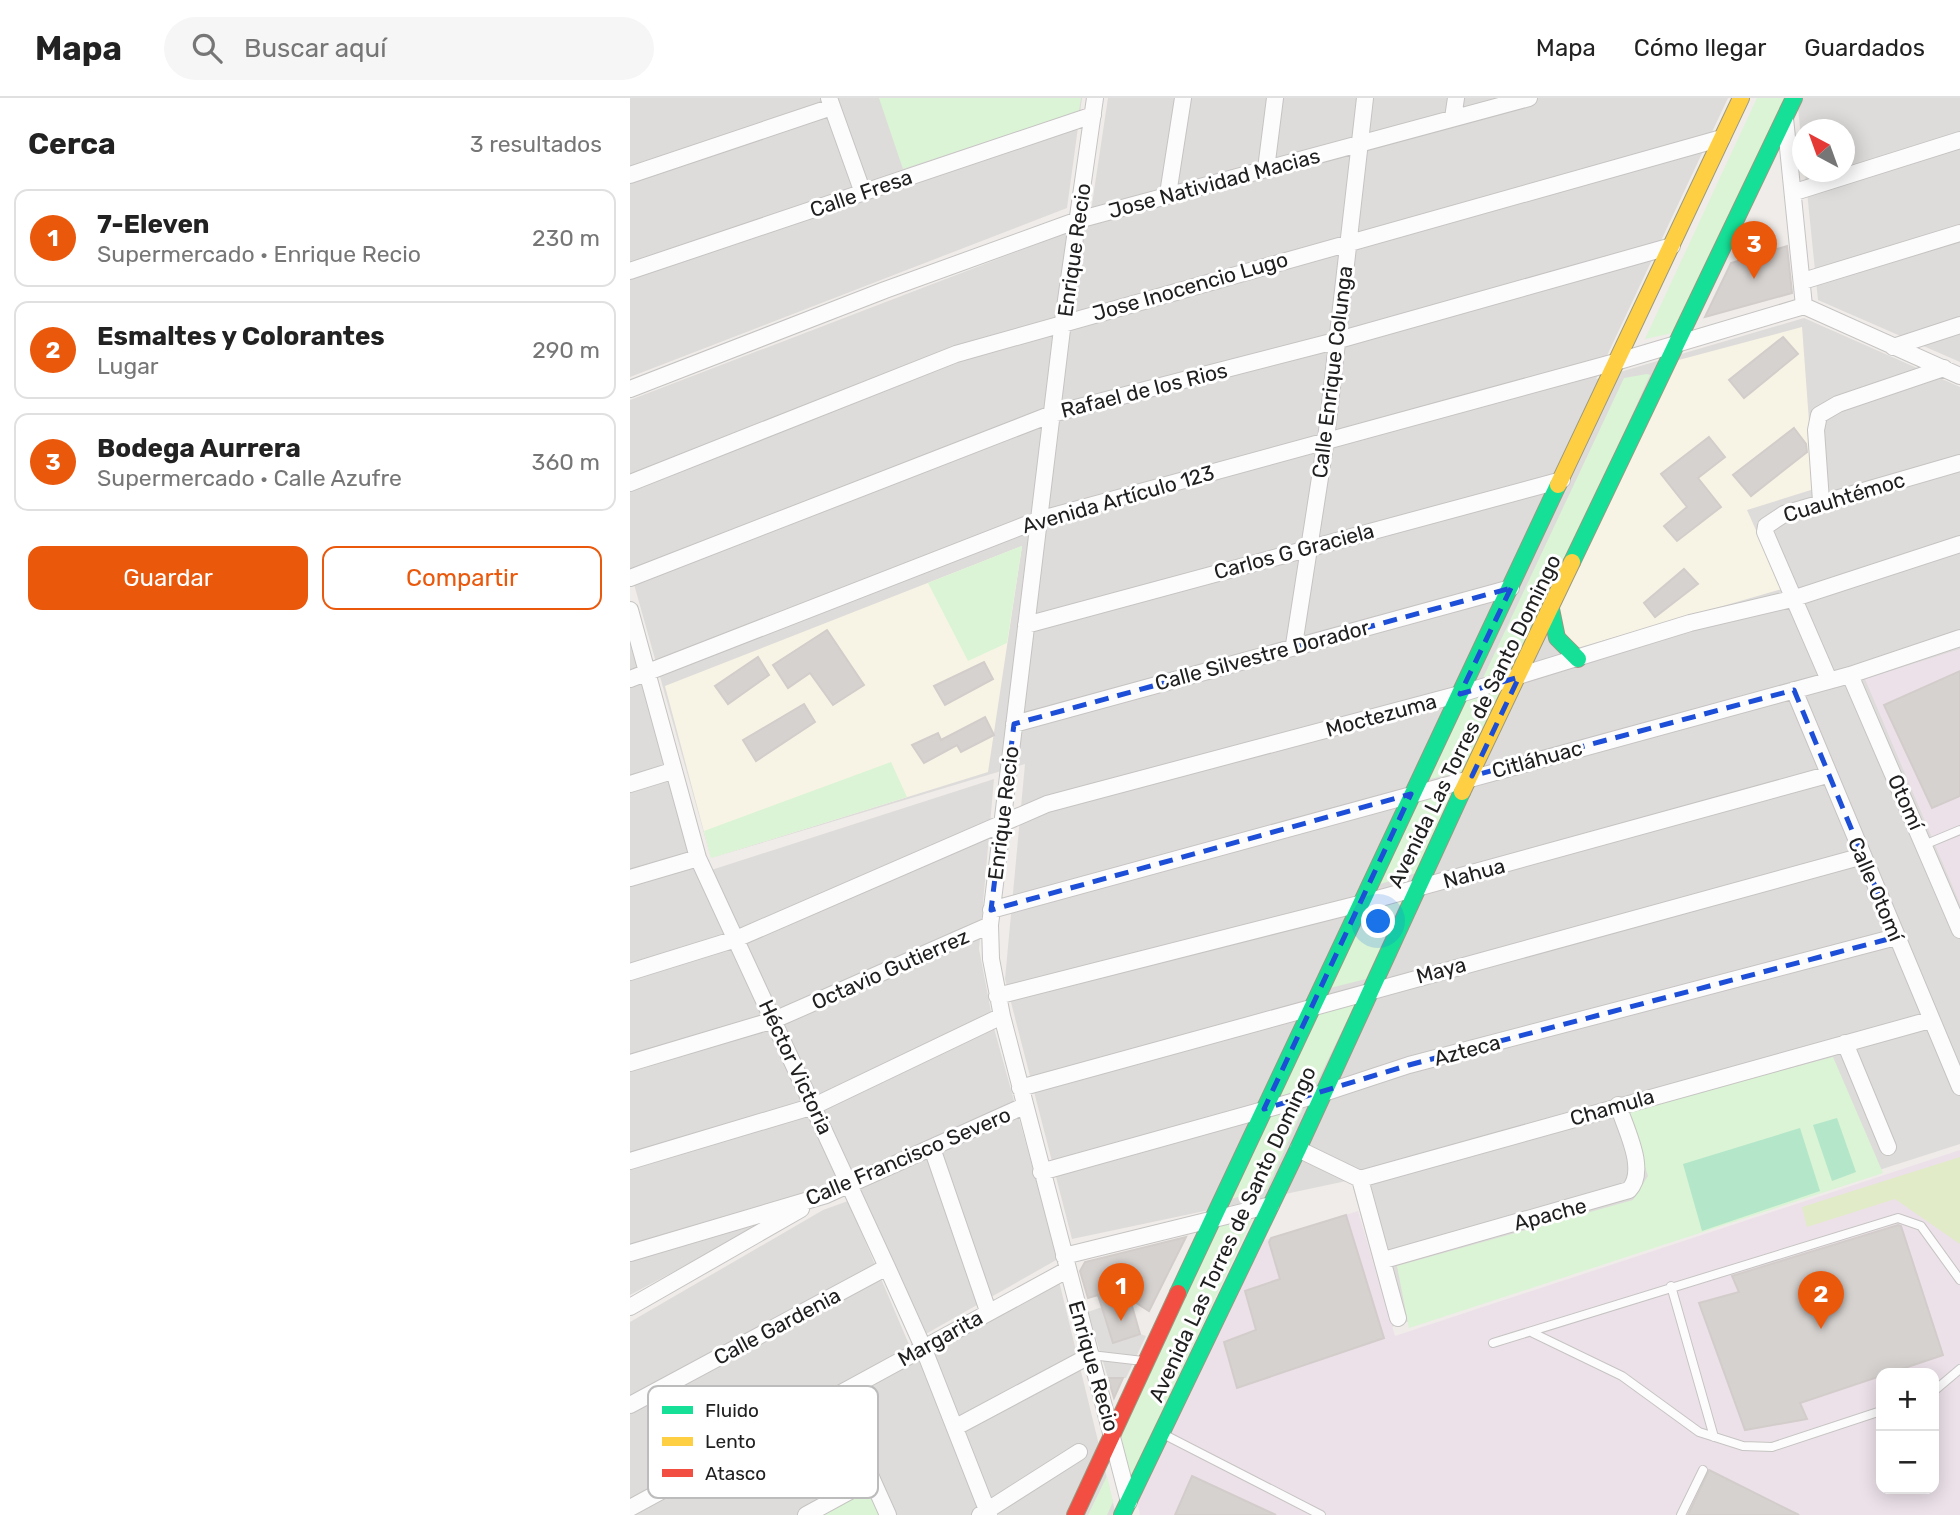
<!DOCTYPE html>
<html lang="es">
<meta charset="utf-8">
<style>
:root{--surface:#fff;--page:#f6f6f6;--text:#222;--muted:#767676;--line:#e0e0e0;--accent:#ea580c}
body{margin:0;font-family:Rubik,sans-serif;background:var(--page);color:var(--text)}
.controls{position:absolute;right:21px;bottom:21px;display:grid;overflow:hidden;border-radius:14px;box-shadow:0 4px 18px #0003}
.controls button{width:63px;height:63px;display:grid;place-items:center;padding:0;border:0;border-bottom:2px solid var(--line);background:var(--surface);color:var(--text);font:35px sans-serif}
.compass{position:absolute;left:1162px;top:21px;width:63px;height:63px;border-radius:50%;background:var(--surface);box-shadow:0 4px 18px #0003;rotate:319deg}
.you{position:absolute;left:749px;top:824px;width:24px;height:24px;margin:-18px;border:5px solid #fff;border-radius:50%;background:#1a73e8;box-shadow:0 0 0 10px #1a73e833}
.badge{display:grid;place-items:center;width:46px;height:46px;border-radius:50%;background:var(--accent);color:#fff;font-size:23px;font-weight:700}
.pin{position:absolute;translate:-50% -58px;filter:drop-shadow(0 2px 4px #0008)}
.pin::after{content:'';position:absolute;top:37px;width:24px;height:21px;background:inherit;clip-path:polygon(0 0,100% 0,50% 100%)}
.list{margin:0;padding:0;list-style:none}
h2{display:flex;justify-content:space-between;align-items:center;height:91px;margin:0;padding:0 28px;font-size:30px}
h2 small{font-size:23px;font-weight:400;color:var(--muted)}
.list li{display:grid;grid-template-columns:46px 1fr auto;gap:21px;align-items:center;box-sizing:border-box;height:98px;margin:0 14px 14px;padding:0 14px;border:2px solid var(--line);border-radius:14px}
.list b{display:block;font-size:26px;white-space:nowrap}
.list p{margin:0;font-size:23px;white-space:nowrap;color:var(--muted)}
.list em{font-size:23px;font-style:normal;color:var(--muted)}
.actions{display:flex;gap:14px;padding:21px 28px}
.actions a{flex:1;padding:16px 0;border:2px solid var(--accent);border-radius:14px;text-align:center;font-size:24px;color:var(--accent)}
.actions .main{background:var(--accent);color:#fff}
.icon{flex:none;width:38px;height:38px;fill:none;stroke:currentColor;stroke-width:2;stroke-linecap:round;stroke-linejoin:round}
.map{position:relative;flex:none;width:1330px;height:1417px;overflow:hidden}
header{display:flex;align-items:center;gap:42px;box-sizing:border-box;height:98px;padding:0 35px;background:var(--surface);border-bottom:2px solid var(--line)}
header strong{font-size:33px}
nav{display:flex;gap:38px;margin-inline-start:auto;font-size:24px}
.search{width:490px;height:63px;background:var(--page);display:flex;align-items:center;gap:18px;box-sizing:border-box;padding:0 24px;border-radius:38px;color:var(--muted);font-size:26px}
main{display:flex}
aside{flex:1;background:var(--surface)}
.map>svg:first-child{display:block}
.residential{fill:#dedcda}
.industrial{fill:#ece1e9;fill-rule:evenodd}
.education{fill:#f8f4e5}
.grass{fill:#e1ebc7}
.park{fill:#daf4d5}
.pitch{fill:#b4e6c9}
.parking{fill:#dfdddc}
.building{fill:#d6d2d0;stroke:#d2cdca;stroke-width:2}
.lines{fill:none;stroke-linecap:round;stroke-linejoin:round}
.lane-casing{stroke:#c6c4c3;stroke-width:10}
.street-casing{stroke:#c6c4c3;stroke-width:18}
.fast-casing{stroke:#9a9880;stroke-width:18}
.slow-casing{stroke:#9a9880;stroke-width:18}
.jam-casing{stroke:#9a9880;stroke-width:18}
.lane{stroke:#fdfcfc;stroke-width:8}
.street{stroke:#fdfcfc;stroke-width:16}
.fast{stroke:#16e098;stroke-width:16}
.slow{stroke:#ffcf43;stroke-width:16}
.jam{stroke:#f24e42;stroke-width:16}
.marked{fill:none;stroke:#1d4ed8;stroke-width:5;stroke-dasharray:14 9;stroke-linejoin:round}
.labels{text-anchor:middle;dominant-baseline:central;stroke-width:6;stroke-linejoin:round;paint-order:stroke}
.street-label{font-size:21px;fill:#202020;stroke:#fff}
.key{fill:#fff;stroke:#bcbcbc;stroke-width:2}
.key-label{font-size:19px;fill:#202020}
</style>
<header>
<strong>Mapa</strong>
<div class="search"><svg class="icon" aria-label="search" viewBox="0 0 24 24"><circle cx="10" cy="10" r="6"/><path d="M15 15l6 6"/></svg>Buscar aquí</div>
<nav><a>Mapa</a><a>Cómo llegar</a><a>Guardados</a></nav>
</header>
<main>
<aside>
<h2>Cerca<small>3 resultados</small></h2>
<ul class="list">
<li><span class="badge">1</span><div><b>7-Eleven</b><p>Supermercado · Enrique Recio</p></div><em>230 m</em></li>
<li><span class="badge">2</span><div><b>Esmaltes y Colorantes</b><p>Lugar</p></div><em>290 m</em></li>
<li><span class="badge">3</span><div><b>Bodega Aurrera</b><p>Supermercado · Calle Azufre</p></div><em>360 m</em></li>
</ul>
<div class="actions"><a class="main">Guardar</a><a>Compartir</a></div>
</aside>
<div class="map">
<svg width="1330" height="1417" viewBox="0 0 1330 1417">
<rect width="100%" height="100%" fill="#efece9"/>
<path class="residential" d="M0,0H452L437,110L0,279Z
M478,0H1098L966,281L1174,220L1330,289V1046L761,1229L721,1082L442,1141L375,881L395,666L81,760L0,472V302L459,126Z
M1167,0H1330V264L1188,202L1175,74H1214V32H1172V49Z
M0,543L69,776L364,681L349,851L365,934L428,1161L294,1237L227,1083L189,1096L0,1197Z
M218,1103L286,1263L429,1183L486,1417H0V1224L193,1112Z"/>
<path class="industrial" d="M1330,551V806L1235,581Z
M1330,1052V1417H510L507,1402L632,1143L728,1113L765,1238ZM1251,1275H1304V1391H1251Z"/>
<path class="education" d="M1172,229L1184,391L1117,412L1152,491L947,550L924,521L1045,263Z
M392,448L358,674L81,760L35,588Z"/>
<path class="grass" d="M1330,1059V1146L1265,1101L1177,1129L1172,1109Z"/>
<path class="park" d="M249,0H451L449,13L273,71Z
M1127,0H1156L1047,234L1015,241Z
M1017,276L1020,277L887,573L852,582L994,280Z
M392,448L377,545L338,563L298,485Z
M875,588L836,673L795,682L834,600Z
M261,664L277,699L81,760L74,733Z
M825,691L786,775L747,787L787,701Z
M773,800L736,881L700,890L736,810Z
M730,896L687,984L647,1000L690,907Z
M1203,959L1253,1075L779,1230L767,1168L1003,1102L1018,1078L999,1018L1001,1012Z
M676,1004L637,1091L597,1102L639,1015Z
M627,1111L500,1382L490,1332L587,1120Z
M477,1378L483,1404L477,1417H458Z
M232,1389L242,1394L252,1417H181Z"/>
<path class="pitch" d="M1207,1020L1226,1074L1202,1083L1183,1027Z
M1170,1030L1190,1093L1072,1133L1053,1066Z"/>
<path class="parking" d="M472,1209L483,1244L510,1236L516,1238L496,1280H478L458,1214Z"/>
<path class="building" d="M1157,148L1162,195L1075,219L1101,165Z
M1153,239L1168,256L1114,300L1099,282Z
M1164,330L1176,346L1177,354L1121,398L1103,377Z
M1079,339L1095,359L1068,380L1091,409L1047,443L1034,428L1057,409L1031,376Z
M1054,471L1068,486L1025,519L1014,505Z
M197,532L234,587L203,607L180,575L158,590L143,567Z
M128,559L139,577L98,606L85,588Z
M354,564L363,581L315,607L304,588Z
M1330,573V698L1302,710L1254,607Z
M174,606L185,624L126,663L113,642Z
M355,619L364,637L331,654L327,647L294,665L282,647L308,635L311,642Z
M716,1117L754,1240L607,1290L594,1244L626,1232L615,1193L650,1181L639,1144L641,1140Z
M1268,1127L1271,1128L1313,1257L1170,1305L1177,1321L1115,1332L1069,1205L1109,1194L1102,1178Z
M556,1139L519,1213L500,1201L510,1236L483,1245L468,1197L458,1200L450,1173L455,1164Z
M478,1280H493L484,1300Z
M1079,1372L1169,1417H1058Z
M562,1378L646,1417H545Z"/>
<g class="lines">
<defs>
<path id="lane" d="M1294,747L1330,732
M1041,1188L1084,1339
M903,1235L992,1278L1069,1334L1113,1348L1142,1349L1251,1313
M863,1245L1268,1120L1291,1128L1330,1182
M461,1257L513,1263
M1304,1293L1330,1271
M535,1337L691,1417
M1051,1417L1073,1372"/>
<path id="street" d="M199,0L233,95
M465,0L433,223L360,827L361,861L372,918L499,1404
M823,20L826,0
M1155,20L1174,208
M636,71L645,0
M0,77L202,9
M1165,94L1330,42
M538,96L553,0
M0,173L463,17
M1173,183L1330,135
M1174,208L1330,278
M1263,249L1330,227
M0,291L255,192L448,122L899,0
M0,385L326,256L1092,40
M1191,403L1186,332L1189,317L1208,306L1314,270
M0,480L422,316L705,243L1042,148
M0,512L68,760L257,1169L293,1249L359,1417
M396,527L932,382
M664,547L696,341L735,0
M1220,577L1330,832
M0,581L408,422L989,263L1174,208
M1199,582L1135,434L1136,428L1154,416L1330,365
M1164,592L1330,989
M384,626L881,490
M0,686L42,673
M0,780L68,760
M361,812L1220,577L1330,540
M0,874L106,841L417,706L830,596L1060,525L1162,501L1330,446
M367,898L729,806L1197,677
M1215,945L1258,1049
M0,965L144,922L360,827
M390,990L1233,758
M302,1050L358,1213
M668,1051L730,1081L1300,922
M0,1063L184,1008L372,918
M411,1074L694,995L779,967L1266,839
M730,1081L768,1220
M0,1155L196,1097L394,1008
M434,1158L641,1107
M754,1162L999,1092C1018,1072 995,1030 988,1007
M0,1209L171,1111
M205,1299L258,1417
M0,1307L257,1169
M326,1329L461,1257
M0,1410L437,1172
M176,1417L242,1381
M350,1417L449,1354"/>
<path id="fast" d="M942,464L1164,0
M921,511L927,540L948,561
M548,1195L928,387
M492,1417L668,1051L832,694"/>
<path id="slow" d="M928,387L1111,0
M832,694L942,464"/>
<path id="jam" d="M445,1417L548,1195"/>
</defs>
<use href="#lane" class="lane-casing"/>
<use href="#street" class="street-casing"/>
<use href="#fast" class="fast-casing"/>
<use href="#slow" class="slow-casing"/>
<use href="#jam" class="jam-casing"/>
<use href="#lane" class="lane"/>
<use href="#street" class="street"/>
<use href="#fast" class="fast"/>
<use href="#slow" class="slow"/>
<use href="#jam" class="jam"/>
</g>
<path class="marked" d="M881,490L830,596L889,579L842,678L1164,592L1266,839L779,967L634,1011L781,696L361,812L384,626Z"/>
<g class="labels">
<g class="street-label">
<text transform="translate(584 85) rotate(-15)">Jose Natividad Macias</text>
<text transform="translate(231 95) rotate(-19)">Calle Fresa</text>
<text transform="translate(444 152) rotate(-82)">Enrique Recio</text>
<text transform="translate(560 188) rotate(-16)">Jose Inocencio Lugo</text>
<text transform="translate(702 274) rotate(-83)">Calle Enrique Colunga</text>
<text transform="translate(514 292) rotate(-14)">Rafael de los Rios</text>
<text transform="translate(1214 399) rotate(-17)">Cuauhtémoc</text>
<text transform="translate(488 401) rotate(-16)">Avenida Artículo 123</text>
<text transform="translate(664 453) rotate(-15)">Carlos G Graciela</text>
<text transform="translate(632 557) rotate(-15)">Calle Silvestre Dorador</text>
<text transform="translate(751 617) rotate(-15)">Moctezuma</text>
<text transform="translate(844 623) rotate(-64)">Avenida Las Torres de Santo Domingo</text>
<text transform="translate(907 661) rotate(-15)">Citláhuac</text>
<text transform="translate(1276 704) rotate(66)">Otomí</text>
<text transform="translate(373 715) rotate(-83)">Enrique Recio</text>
<text transform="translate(844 775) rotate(-15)">Nahua</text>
<text transform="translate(1246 791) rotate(67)">Calle Otomí</text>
<text transform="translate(260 871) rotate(-24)">Octavio Gutierrez</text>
<text transform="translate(811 872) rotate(-15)">Maya</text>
<text transform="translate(837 952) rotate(-15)">Azteca</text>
<text transform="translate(166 969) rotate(65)">Héctor Victoria</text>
<text transform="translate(982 1009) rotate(-16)">Chamula</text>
<text transform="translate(278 1058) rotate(-23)">Calle Francisco Severo</text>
<text transform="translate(920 1116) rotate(-15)">Apache</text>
<text transform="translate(602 1136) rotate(-65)">Avenida Las Torres de Santo Domingo</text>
<text transform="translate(147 1228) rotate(-28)">Calle Gardenia</text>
<text transform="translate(310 1240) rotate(-29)">Margarita</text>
<text transform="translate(464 1268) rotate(74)">Enrique Recio</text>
</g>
</g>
<rect x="18" y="1288" width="230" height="112" rx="10" class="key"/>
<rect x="32" y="1308" width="31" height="8" fill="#16e098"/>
<rect x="32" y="1339" width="31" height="9" fill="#ffcf43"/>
<rect x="32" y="1371" width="31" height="8" fill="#f24e42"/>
<g class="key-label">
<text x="75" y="1319">Fluido</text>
<text x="75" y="1350">Lento</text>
<text x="75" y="1382">Atasco</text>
</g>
</svg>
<div class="controls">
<button>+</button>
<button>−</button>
</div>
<svg class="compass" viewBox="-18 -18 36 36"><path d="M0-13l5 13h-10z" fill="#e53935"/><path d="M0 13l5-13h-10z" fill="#767676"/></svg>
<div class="you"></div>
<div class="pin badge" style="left:491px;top:1223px">1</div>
<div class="pin badge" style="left:1191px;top:1231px">2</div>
<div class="pin badge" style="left:1124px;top:181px">3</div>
</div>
</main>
